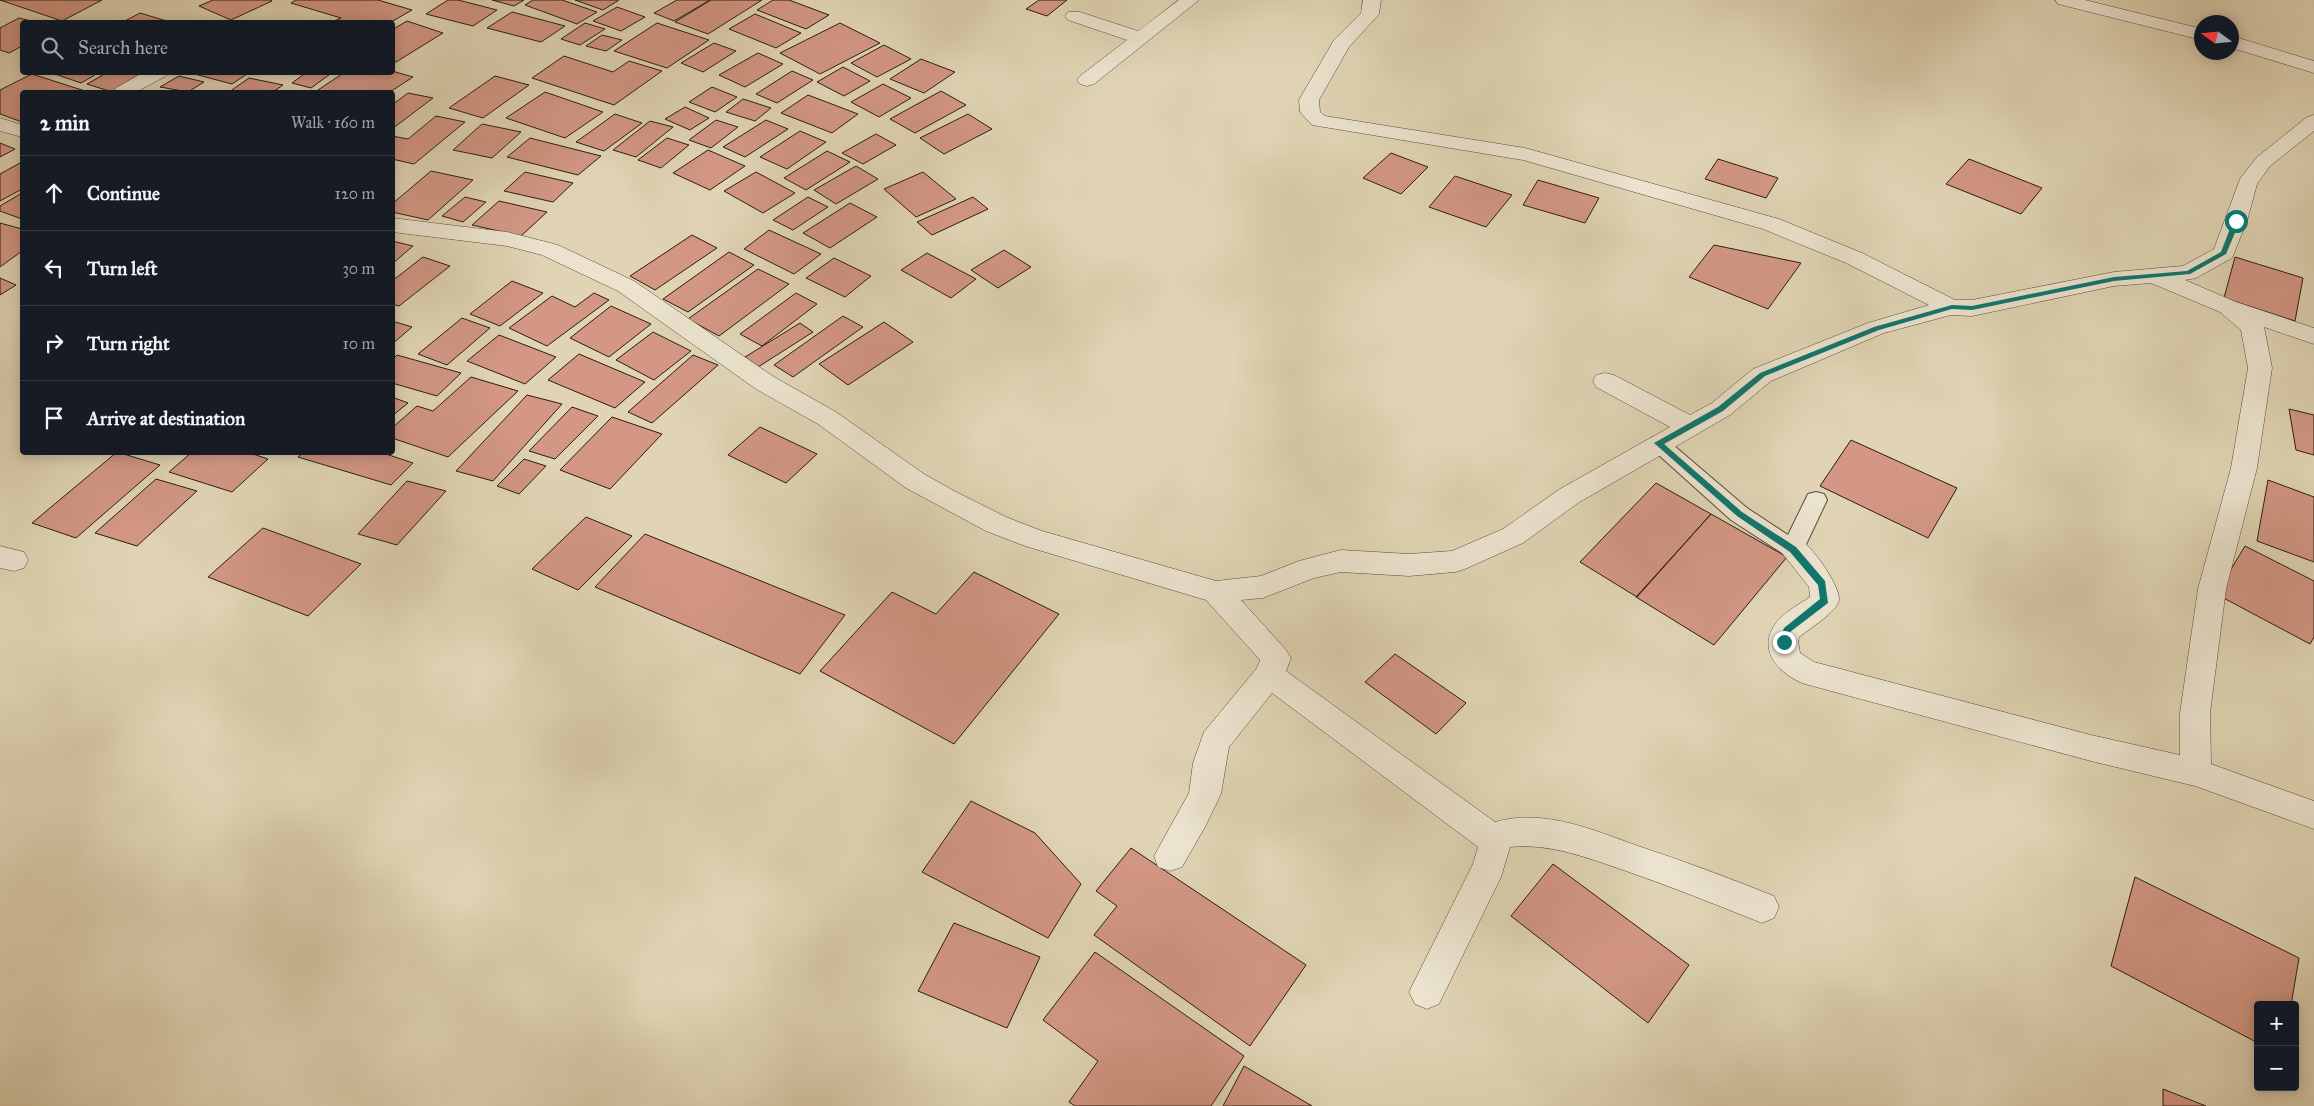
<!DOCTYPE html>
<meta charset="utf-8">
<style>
:root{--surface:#171b24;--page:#242831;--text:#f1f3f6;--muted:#9ea1a6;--line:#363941}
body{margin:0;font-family:"IM FELL Great Primer",serif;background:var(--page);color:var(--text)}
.controls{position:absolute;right:15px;bottom:15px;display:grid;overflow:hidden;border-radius:5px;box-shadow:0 2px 12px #0003}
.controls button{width:45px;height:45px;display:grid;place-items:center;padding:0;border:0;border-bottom:1px solid var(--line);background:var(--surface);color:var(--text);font:25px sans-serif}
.compass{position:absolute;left:2194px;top:15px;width:45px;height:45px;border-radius:50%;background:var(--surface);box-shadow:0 2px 12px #0003;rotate:285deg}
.stop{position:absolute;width:15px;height:15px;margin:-11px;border:4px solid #0f766e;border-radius:50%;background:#fff}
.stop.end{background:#0f766e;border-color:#fff;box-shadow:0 1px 5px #0008}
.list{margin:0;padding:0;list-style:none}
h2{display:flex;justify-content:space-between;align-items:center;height:65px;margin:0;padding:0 20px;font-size:21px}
h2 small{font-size:16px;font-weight:400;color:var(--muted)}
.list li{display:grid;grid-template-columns:32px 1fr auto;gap:15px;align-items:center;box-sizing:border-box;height:75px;padding:0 20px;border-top:1px solid var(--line)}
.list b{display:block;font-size:19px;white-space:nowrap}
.list em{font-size:16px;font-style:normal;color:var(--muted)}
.icon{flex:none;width:28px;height:28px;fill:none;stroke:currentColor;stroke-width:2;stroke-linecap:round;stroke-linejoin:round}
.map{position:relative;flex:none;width:2314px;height:1106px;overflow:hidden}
.search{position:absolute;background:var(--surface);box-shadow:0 2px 12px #0003;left:20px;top:20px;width:375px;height:55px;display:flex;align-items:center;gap:12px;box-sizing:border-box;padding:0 18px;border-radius:5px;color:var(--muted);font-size:19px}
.panel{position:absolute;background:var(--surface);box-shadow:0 2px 12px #0003;left:20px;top:90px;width:375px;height:365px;border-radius:5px}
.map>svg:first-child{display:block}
.building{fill:#d39784;stroke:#2a1d11}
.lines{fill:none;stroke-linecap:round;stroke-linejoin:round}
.service-casing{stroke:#584b3a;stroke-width:2}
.minor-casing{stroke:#584b3a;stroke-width:1}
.service{fill:#ebe3ce;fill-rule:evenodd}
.minor{fill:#ebe3ce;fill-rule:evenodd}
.route{fill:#0f766e}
</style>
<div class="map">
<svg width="2314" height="1106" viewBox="0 0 2314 1106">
<rect width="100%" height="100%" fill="#e0d4b4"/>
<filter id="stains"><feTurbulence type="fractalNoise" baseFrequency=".004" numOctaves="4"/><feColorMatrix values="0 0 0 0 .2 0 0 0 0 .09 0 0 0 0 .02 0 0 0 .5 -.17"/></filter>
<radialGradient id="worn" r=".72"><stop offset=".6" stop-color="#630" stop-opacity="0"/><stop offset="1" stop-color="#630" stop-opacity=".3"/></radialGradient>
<path class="building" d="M0,0H102L62,21Z
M213,0H271L272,1L231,20L199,6Z
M296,0H378L412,10L391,22H332L341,18L291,3Z
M448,0H458L497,10L473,26L426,14Z
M492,0H524L514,6Z
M533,0H562L597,12L577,24L525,5Z
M575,0H619L603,10Z
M677,0H710L674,21L654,13Z
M711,0H762L708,34L675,22Z
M773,0H789L829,15L806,29L757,10Z
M1039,0H1067L1047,16L1026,9Z
M617,7L645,17L621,31L593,21Z
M512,12L565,26L541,42L487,28Z
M140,13L170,22H123Z
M755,14L801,33L776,48L729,29Z
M19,18L35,22H22V46L9,53L0,50V28Z
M407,21L443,33L396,62L392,61V30Z
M585,23L605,29L580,45L561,39Z
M657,23L709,40L667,68L614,51Z
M840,23L880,43L820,74L780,53Z
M602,35L622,40L606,51L586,46Z
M714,43L736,51L703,72L681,63Z
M884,45L911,59L877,77L851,63Z
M758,53L783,64L745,87L719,75Z
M564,56L613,72L629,61L662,71L614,105L532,78Z
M921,59L955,72L924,93L890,79Z
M843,67L870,81L844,96L817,82Z
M392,71L413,77L390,92H327L318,90L345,72Z
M792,71L813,80L777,103L756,94Z
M49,72H100L81,83Z
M108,72L147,73L112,92L87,84Z
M187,72H250L232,84Z
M307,72H333L311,88L292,83Z
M32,74L88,92H22V122L0,114V90Z
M179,76L204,82L188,92L160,87Z
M495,76L529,85L483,118L449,108Z
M249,78L283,85L273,92H229Z
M883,84L911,98L879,117L851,102Z
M712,87L737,97L715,112L689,102Z
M941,91L966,105L915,133L890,119Z
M545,92L603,112L565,138L506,118Z
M408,93L433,98L392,129V105Z
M808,95L858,114L832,133L781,113Z
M743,99L771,108L755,121L726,112Z
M685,107L709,118L690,130L665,119Z
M615,114L642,123L604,151L576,142Z
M968,114L992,129L944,154L920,138Z
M436,116L465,122L414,164L392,159V136L408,139Z
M716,120L738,127L711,148L689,140Z
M766,120L788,129L745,157L723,147Z
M650,121L673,127L636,157L613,150Z
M482,124L521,132L492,158L453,150Z
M800,131L826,142L787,169L760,157Z
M876,134L896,145L863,164L842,153Z
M530,138L601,156L578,175L507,157Z
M667,138L689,145L661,168L638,160Z
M0,143L15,149L0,157Z
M708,150L745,166L710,190L673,173Z
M827,151L850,162L806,190L784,178Z
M1391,153L1428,167L1401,194L1363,178Z
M1718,159L1778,178L1766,198L1705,179Z
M1969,159L2042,188L2021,214L1946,184Z
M22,162V189L0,201V174Z
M856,166L878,179L836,204L814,190Z
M431,171L473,180L428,220L392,212V204Z
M525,172L573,183L553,202L504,191Z
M756,172L795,193L763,213L724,191Z
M923,172L956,199L916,217L884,189Z
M1455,176L1512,195L1486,227L1429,207Z
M1538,180L1599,198L1585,223L1523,205Z
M22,193V219L0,211V206Z
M465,197L486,202L463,222L442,216Z
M808,197L828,207L793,230L773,220Z
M973,197L988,209L932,235L917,222Z
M499,201L547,212L521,236L472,225Z
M850,203L877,217L830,248L803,233Z
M0,223L22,229V251L0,267Z
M769,230L821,254L794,274L744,249Z
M692,235L717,248L655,290L630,276Z
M392,241L413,246L392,264Z
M1714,245L1801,263L1768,309L1689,277Z
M1004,250L1031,267L998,288L971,270Z
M729,252L754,265L688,312L663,299Z
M927,253L976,279L951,298L901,270Z
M423,257L450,266L399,306L392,304V281Z
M2235,257L2303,278L2295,321L2224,298Z
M834,258L871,276L845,297L806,278Z
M758,269L789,284L719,336L688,319Z
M0,278L16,285L0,295Z
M512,281L543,293L500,326L470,314Z
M594,293L609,300L547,346L509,328L552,296L575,307Z
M796,293L817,304L762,346L740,334Z
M611,306L651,324L609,357L570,338Z
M843,316L863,327L793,377L774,365Z
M462,318L490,328L447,365L418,354Z
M392,321L412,327L392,344Z
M884,322L913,342L848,385L819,364Z
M800,323L813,332L758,367L745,357Z
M653,332L691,351L654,380L616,360Z
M499,335L556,357L525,384L467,361Z
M579,354L645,382L615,408L548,380Z
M397,355L461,373L437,396L392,383V360Z
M693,355L718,365L652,423L628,412Z
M471,377L518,391L448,457L392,438V428L417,406L433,411Z
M527,395L562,404L493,481L456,471Z
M392,397L408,403L392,416Z
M572,407L598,416L555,459L529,451Z
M2289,409L2314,415V455L2296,450Z
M612,417L662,434L610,489L560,470Z
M760,427L817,454L786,483L728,455Z
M1851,440L1957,488L1928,538L1820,486Z
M117,452L160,465L76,538L32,523Z
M192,452H247L268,459L232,492L169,472Z
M303,452H380L413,463L391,485L298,457Z
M524,459L546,466L519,494L497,486Z
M156,479L197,491L137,546L95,533Z
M2268,480L2314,497V562L2257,541Z
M407,481L446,491L397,545L358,534Z
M1656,483L1711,514L1637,597L1580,562Z
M1711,514L1787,557L1714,645L1636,597Z
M586,517L632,536L578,590L532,569Z
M263,528L361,564L308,616L208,577Z
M645,534L845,615L800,674L595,587Z
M2245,546L2314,581V637L2310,644L2216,594Z
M974,572L1059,614L954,744L820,671L892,592L936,614Z
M1395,654L1466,703L1436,734L1365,682Z
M971,801L1035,833L1081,884L1048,938L922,872Z
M1131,848L1306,965L1250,1046L1094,935L1117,906L1096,891Z
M1553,864L1689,965L1648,1023L1511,916Z
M2135,877L2299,958L2291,1005H2258V1043L2111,966Z
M954,923L1040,957L1007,1028L918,991Z
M1095,952L1244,1056L1211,1106H1075L1069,1102L1098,1061L1043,1020Z
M1244,1066L1312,1106H1223Z
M2163,1089L2206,1106H2163Z"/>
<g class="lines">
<defs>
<path id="service" d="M1658,436L1665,438L1747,508L1788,535L1808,494L1816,492L1824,494L1827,500L1801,555L1793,558L1785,555L1731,520L1651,448L1648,443L1651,438Z"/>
<path id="minor" d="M1179,0H1199L1094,84L1087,86L1080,84L1077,80L1080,76L1127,40L1068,20L1065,16L1068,12H1080L1138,31Z
M1363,0H1381L1379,14L1349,47L1319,100L1320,112L1325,116L1525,148L1779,219L1862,253L1955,300H1972L2114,272L2183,266L2214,249L2240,179L2256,158L2307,117L2314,115V131L2270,166L2257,184L2247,221L2232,258L2196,278L2185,280L2236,302L2314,328V344L2264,327L2272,368L2257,468L2226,589L2210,713L2211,764L2314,801V829L2195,786L2091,761L1805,684C1779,675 1756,649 1776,623C1784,612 1800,604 1810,597L1809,587L1779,549L1783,542C1790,540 1796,538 1802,541C1814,549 1840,586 1839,600C1838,611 1808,630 1799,637L1798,641L1800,653L1814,662L2091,735L2180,755V713L2198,589L2231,468L2248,368L2241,330L2220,312L2151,283L2114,286L1972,316L1951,315L1884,333L1771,381L1730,415L1578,503L1523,543L1465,569L1455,572L1409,576L1341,572L1314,578L1263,598L1241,600L1286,650L1291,658L1286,671L1495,822C1544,808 1593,830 1638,846C1684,861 1729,878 1774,896L1779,907L1774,918L1762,923C1717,905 1672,887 1626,871C1588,858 1550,843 1510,847L1501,877L1439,1004L1427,1009L1415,1004L1409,992L1473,864L1478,847L1272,693L1229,747L1221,794L1205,827L1182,867L1170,871L1158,867L1154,856L1189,793L1193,763L1204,732L1257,668L1260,660L1206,600L1025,546L986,531L906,488L818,424L756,389L618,291L542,255L507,246L392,232V218L507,232L558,245L634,281L774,377L836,412L924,474L956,492L1006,517L1042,531L1216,581L1261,576L1299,561L1341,550L1409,554L1452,551L1503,529L1560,489L1670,427L1596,387L1593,381L1596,375L1605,373L1614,375L1690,415L1712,403L1753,369L1868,323L1929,305L1846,263L1763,229L1523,160L1312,125L1300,112L1299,100L1334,40L1361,13Z
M2055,0H2085L2202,29V40L2058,4Z
M2232,36L2314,61V73L2232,48Z
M144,72H168L166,76L136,92H113L116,88Z
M0,118L22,125V137L0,131Z
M0,546L24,552L28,560L24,568L14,571L0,568Z"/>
</defs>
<use href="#service" class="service-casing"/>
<use href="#minor" class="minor-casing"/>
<use href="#service" class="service"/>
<use href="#minor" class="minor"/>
</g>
<path class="route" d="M2236,219L2240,221L2226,254L2190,274L2114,281L1972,310L1952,309L1879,330L1765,376L1723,411L1664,444L1742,512L1796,547L1825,581L1828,603L1790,632L1787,644H1780L1779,642L1784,628L1820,599L1818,585L1790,552L1737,516L1654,443L1718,407L1760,373L1874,327L1952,305L1972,306L2114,277L2187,271L2221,252L2233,221Z"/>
<rect width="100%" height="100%" filter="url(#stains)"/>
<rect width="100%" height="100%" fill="url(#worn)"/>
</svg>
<div class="controls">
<button>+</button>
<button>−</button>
</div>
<svg class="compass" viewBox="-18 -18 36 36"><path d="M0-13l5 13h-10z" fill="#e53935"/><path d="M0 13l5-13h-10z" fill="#9ea1a6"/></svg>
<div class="stop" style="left:2236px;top:221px"></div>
<div class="stop end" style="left:1784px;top:642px"></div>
<div class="search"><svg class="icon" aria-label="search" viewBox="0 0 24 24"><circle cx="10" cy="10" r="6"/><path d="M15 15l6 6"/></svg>Search here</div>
<section class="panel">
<h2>2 min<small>Walk · 160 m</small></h2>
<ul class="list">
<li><svg class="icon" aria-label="ahead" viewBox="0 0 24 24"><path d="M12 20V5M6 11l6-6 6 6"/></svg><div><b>Continue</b></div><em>120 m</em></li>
<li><svg class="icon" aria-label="left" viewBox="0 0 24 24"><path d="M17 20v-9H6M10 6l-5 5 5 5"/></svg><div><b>Turn left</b></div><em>30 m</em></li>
<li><svg class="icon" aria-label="right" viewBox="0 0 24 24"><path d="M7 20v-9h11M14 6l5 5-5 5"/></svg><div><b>Turn right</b></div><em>10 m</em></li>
<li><svg class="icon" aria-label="arrive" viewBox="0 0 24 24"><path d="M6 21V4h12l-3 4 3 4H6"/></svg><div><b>Arrive at destination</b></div></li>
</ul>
</section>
</div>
